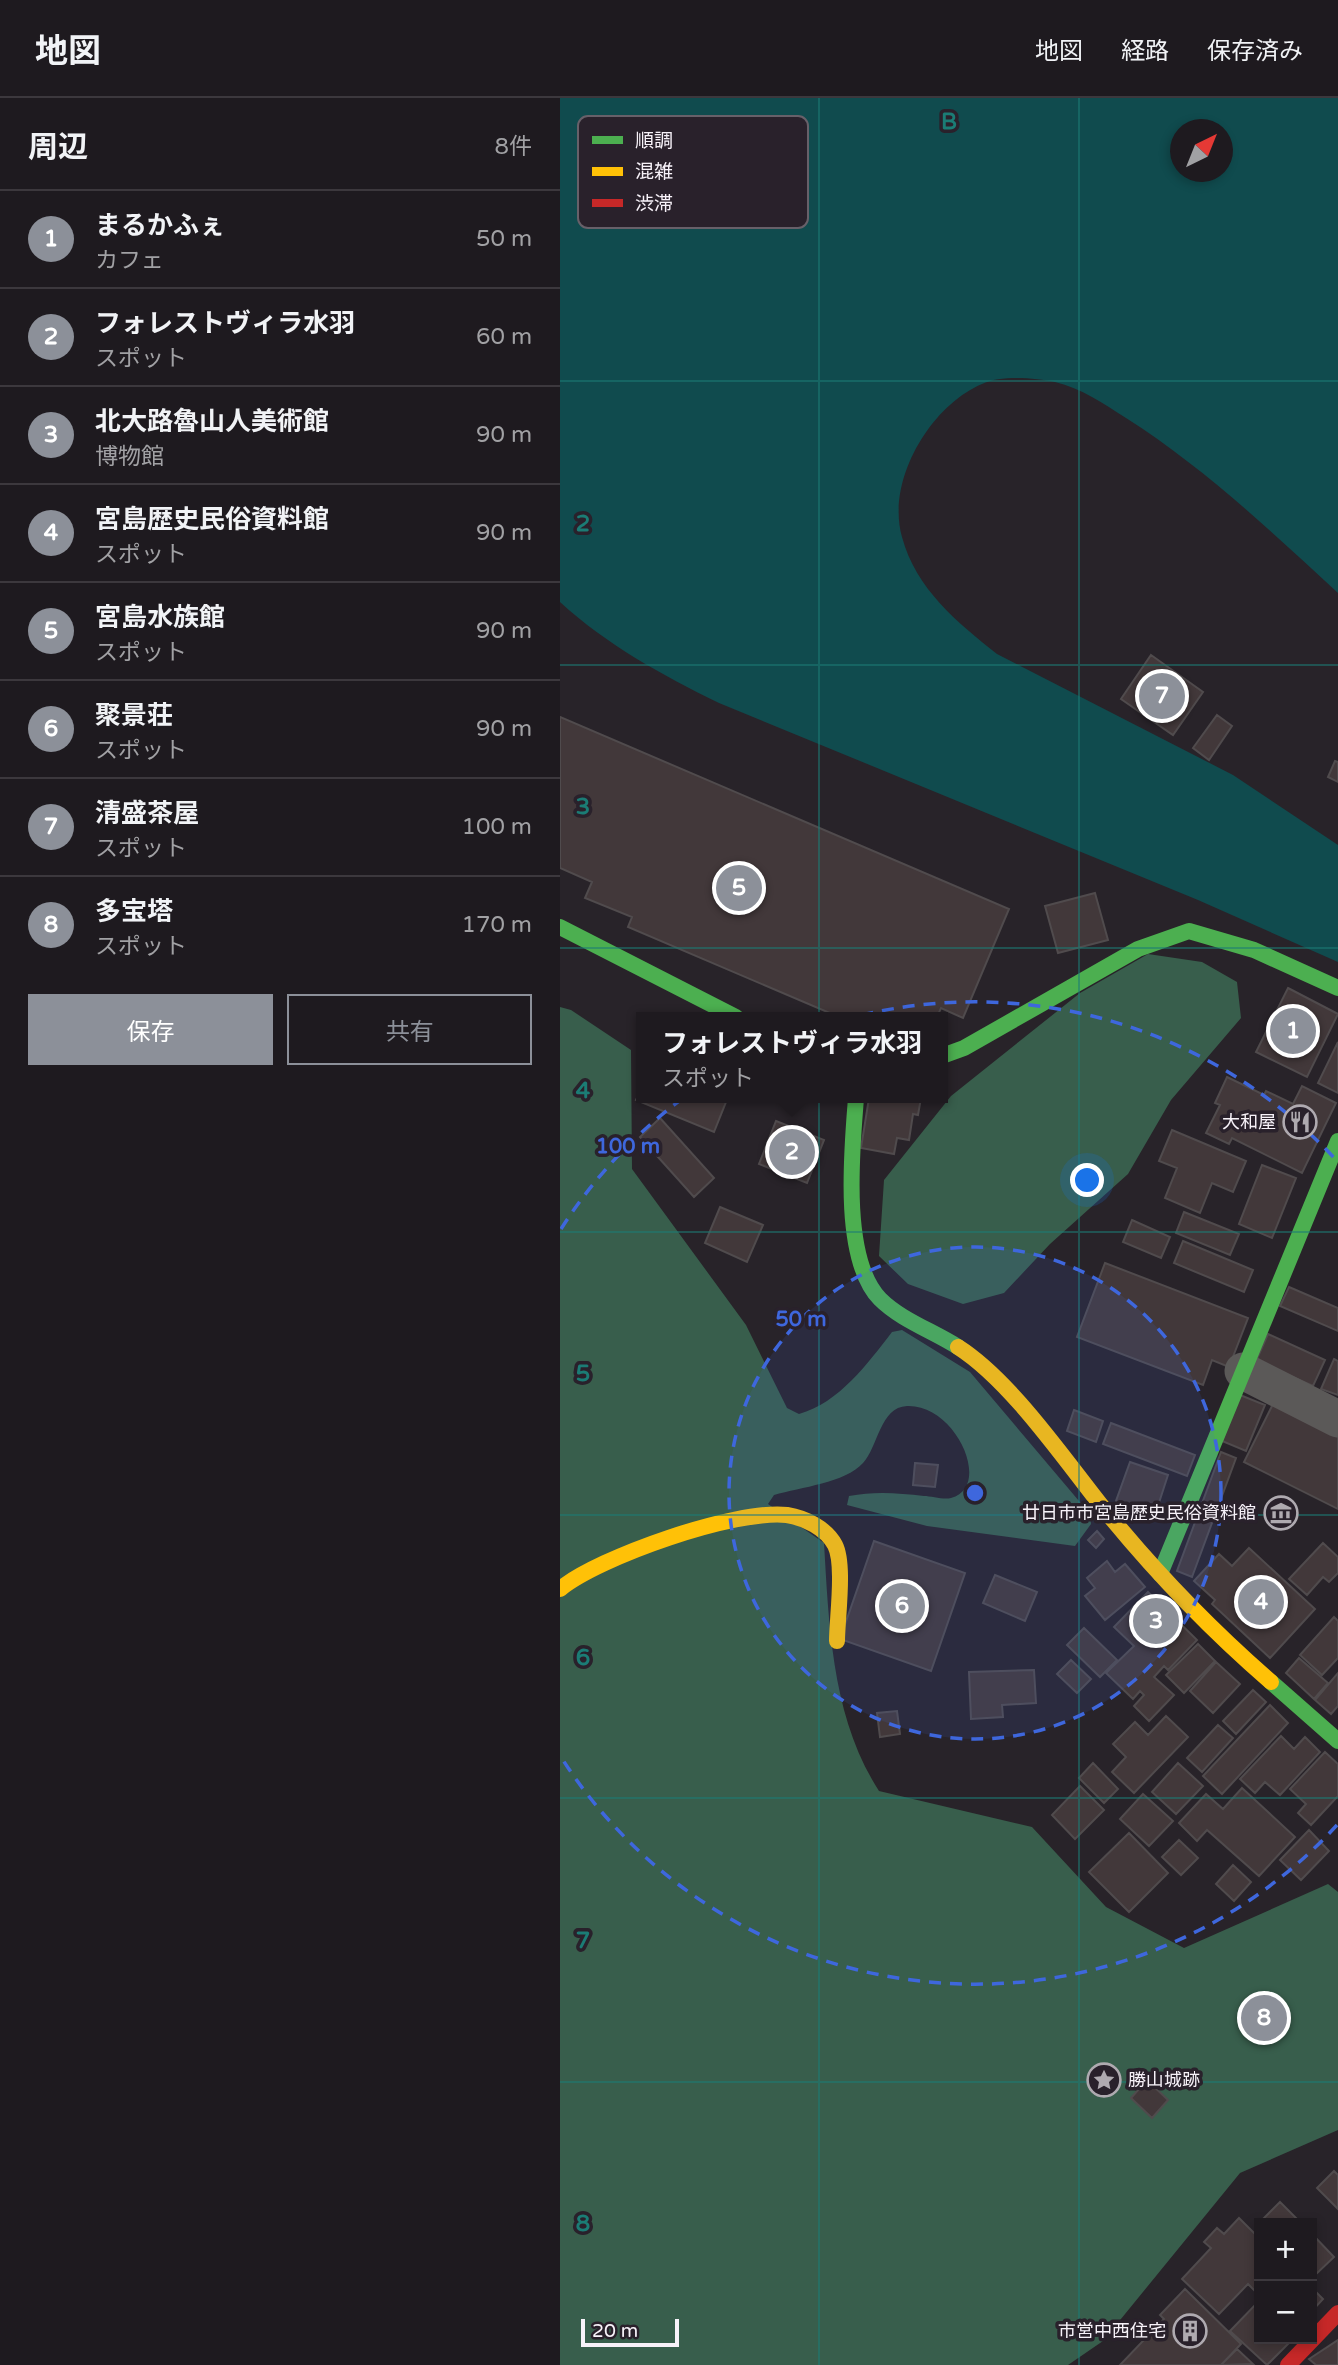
<!DOCTYPE html>
<html lang="ja">
<meta charset="utf-8">
<style>
:root{--surface:#1e1a1f;--page:#2b272c;--text:#f1f3f6;--muted:#a1a1a4;--line:#3c383d;--accent:#8c9099}
body{margin:0;font-family:"Varela Round","Noto Sans JP",sans-serif;background:var(--page);color:var(--text)}
.controls{position:absolute;right:21px;bottom:21px;display:grid;overflow:hidden;border-radius:0px;box-shadow:0 4px 10px #0003}
.controls button{width:63px;height:63px;display:grid;place-items:center;padding:0;border:0;border-bottom:2px solid var(--line);background:var(--surface);color:var(--text);font:35px sans-serif}
.compass{position:absolute;left:610px;top:21px;width:63px;height:63px;border-radius:50%;background:var(--surface);box-shadow:0 4px 10px #0003;rotate:43deg}
.scale{position:absolute;left:21px;bottom:18px;width:98px;box-sizing:border-box;padding-left:7px;border:4px solid #f7f2f9;border-top:0;font-size:19px;line-height:24px;white-space:nowrap;color:#f7f2f9;-webkit-text-stroke:5px #29212b;paint-order:stroke}
.you{position:absolute;left:528px;top:1083px;width:24px;height:24px;margin:-18px;border:5px solid #fff;border-radius:50%;background:#1a73e8;box-shadow:0 0 0 10px #1a73e833}
.badge{display:grid;place-items:center;width:46px;height:46px;border-radius:50%;background:var(--accent);color:#fff;font-size:23px;font-weight:700}
.pin{position:absolute;translate:-50% -50%;border:4px solid #fff;box-shadow:0 2px 7px #0006}
.popup{position:absolute;left:76px;top:914px;width:312px;height:91px;box-sizing:border-box;display:grid;place-content:center;border-radius:0px;background:var(--surface);filter:drop-shadow(0 2px 5px #0005);font-size:23px;white-space:nowrap;color:var(--muted)}
.popup b{font-size:26px;color:var(--text)}
.popup::after{content:'';position:absolute;left:50%;top:100%;margin-left:-14px;border:14px solid transparent;border-top-color:var(--surface)}
.list{margin:0;padding:0;list-style:none}
h2{display:flex;justify-content:space-between;align-items:center;height:91px;margin:0;padding:0 28px;font-size:30px}
h2 small{font-size:23px;font-weight:400;color:var(--muted)}
.list li{display:grid;grid-template-columns:46px 1fr auto;gap:21px;align-items:center;box-sizing:border-box;height:98px;padding:0 28px;border-top:2px solid var(--line)}
.list b{display:block;font-size:26px;white-space:nowrap}
.list p{margin:0;font-size:23px;white-space:nowrap;color:var(--muted)}
.list em{font-size:23px;font-style:normal;color:var(--muted)}
.actions{display:flex;gap:14px;padding:21px 28px}
.actions a{flex:1;padding:16px 0;border:2px solid var(--accent);border-radius:0px;text-align:center;font-size:24px;color:var(--accent)}
.actions .main{background:var(--accent);color:#fff}
.map{position:relative;flex:none;width:778px;height:2267px;overflow:hidden}
header{display:flex;align-items:center;gap:42px;box-sizing:border-box;height:98px;padding:0 35px;background:var(--surface);border-bottom:2px solid var(--line)}
header strong{font-size:33px}
nav{display:flex;gap:38px;margin-inline-start:auto;font-size:24px}
main{display:flex}
aside{flex:1;background:var(--surface)}
.map>svg:first-child{display:block}
.forest{fill:#385e4c}
.water{fill:#104b4e;fill-rule:evenodd}
.building{fill:#42383a;stroke:#504b4d;stroke-width:2}
.lines{fill:none;stroke-linecap:round;stroke-linejoin:round}
.street{stroke:#5b5958;stroke-width:37}
.fast{stroke:#4caf50;stroke-width:16}
.slow{stroke:#ffc107;stroke-width:16}
.jam{stroke:#c62828;stroke-width:16}
.grid{fill:none;stroke:#1b7c75;stroke-width:2;stroke-opacity:0.55}
.ring{fill:none;stroke:#3e67dd;stroke-width:3.5;stroke-dasharray:12 9}
.labels{text-anchor:middle;dominant-baseline:central;stroke-width:7;stroke-linejoin:round;paint-order:stroke}
.poi-label{font-size:18px;fill:#f7f2f9;stroke:#29212b;text-anchor:end}
.key{fill:#29212b;stroke:#676069;stroke-width:2}
.key-label{font-size:19px;fill:#f7f2f9}
.grid-label{font-size:23px;text-anchor:middle;font-weight:bold;fill:#1b7c75;stroke:#29212b;stroke-width:7;stroke-linejoin:round;paint-order:stroke}
.centre{fill:#3e67dd;stroke:#29212b;stroke-width:3.5}
.ring-label{font-size:21px;text-anchor:middle;font-weight:bold;fill:#3e67dd;stroke:#29212b;stroke-width:7;stroke-linejoin:round;paint-order:stroke}
</style>
<header>
<strong>地図</strong>
<nav><a>地図</a><a>経路</a><a>保存済み</a></nav>
</header>
<main>
<aside>
<h2>周辺<small>8件</small></h2>
<ul class="list">
<li><span class="badge">1</span><div><b>まるかふぇ</b><p>カフェ</p></div><em>50 m</em></li>
<li><span class="badge">2</span><div><b>フォレストヴィラ水羽</b><p>スポット</p></div><em>60 m</em></li>
<li><span class="badge">3</span><div><b>北大路魯山人美術館</b><p>博物館</p></div><em>90 m</em></li>
<li><span class="badge">4</span><div><b>宮島歴史民俗資料館</b><p>スポット</p></div><em>90 m</em></li>
<li><span class="badge">5</span><div><b>宮島水族館</b><p>スポット</p></div><em>90 m</em></li>
<li><span class="badge">6</span><div><b>聚景荘</b><p>スポット</p></div><em>90 m</em></li>
<li><span class="badge">7</span><div><b>清盛茶屋</b><p>スポット</p></div><em>100 m</em></li>
<li><span class="badge">8</span><div><b>多宝塔</b><p>スポット</p></div><em>170 m</em></li>
</ul>
<div class="actions"><a class="main">保存</a><a>共有</a></div>
</aside>
<div class="map">
<svg width="778" height="2267" viewBox="0 0 778 2267">
<rect width="100%" height="100%" fill="#282329"/>
<path class="forest" d="M588,856L642,864L677,884L681,920L611,1002L568,1076L490,1146L444,1195L403,1206L348,1186L319,1158L324,1082L391,998L520,895Z
M0,909L11,912L71,952L72,1071L186,1227L227,1310L239,1316C279,1305 308,1265 332,1234L342,1232L410,1274L530,1416L531,1426L515,1448L367,1428L287,1407L289,1398C315,1393 338,1395 364,1398C371,1398 384,1402 391,1400C433,1389 396,1306 347,1308C320,1309 318,1349 303,1365C285,1385 241,1389 214,1397L208,1406L264,1445C269,1529 272,1620 319,1693L472,1729L546,1809L624,1850L768,1786L778,1794V2032L680,2075L543,2243L508,2267H0Z"/>
<path class="water" d="M0,0H778V495C711,433 643,369 566,320C544,306 521,290 495,284C475,280 441,277 422,286C370,308 326,383 342,439C356,491 397,524 437,556L673,677L778,747V864L638,802L159,605C102,577 47,547 0,504ZM620,32H662V74H620Z"/>
<path class="building" d="M591,557L643,594L613,637L561,601Z
M657,617L672,628L649,662L633,650Z
M0,619L449,811L403,920L381,910L377,919H279L68,829L72,819L25,800L32,784L0,770Z
M775,663L778,664V684L768,679Z
M535,795L548,842L498,855L485,808Z
M728,890L778,916L747,979L696,954Z
M778,944V995L758,985Z
M667,979L704,997L706,993L733,1006L742,988L776,1005L742,1075L672,1040L669,1046L646,1035L660,1007L655,1005Z
M82,989V1000H156L166,1004L154,1034L76,1002Z
M309,1000H361L358,1017L353,1016L349,1042L337,1040L334,1056L301,1050Z
M100,1020L154,1080L134,1099L80,1039Z
M216,1023L264,1042L247,1085L199,1066Z
M612,1032L686,1063L673,1094L652,1085L640,1115L605,1100L617,1070L599,1063Z
M702,1067L736,1080L712,1140L679,1126Z
M160,1109L203,1127L187,1164L145,1145Z
M624,1114L679,1136L670,1157L616,1135Z
M572,1122L610,1139L601,1160L563,1144Z
M623,1143L693,1172L684,1194L614,1165Z
M545,1165L688,1220L669,1269L652,1262L643,1287L517,1239Z
M729,1189L778,1210V1233L720,1208Z
M708,1236L765,1262L753,1288L696,1263Z
M774,1261L778,1263V1297L761,1291Z
M680,1297L705,1307L686,1353L662,1343Z
M713,1306L778,1338V1411L684,1364Z
M514,1312L543,1323L536,1344L507,1333Z
M551,1325L635,1357L627,1378L543,1346Z
M661,1354L676,1360L632,1479L617,1473Z
M570,1364L608,1377L595,1417L556,1403Z
M355,1365L378,1367L375,1389L353,1387Z
M537,1433L544,1441L536,1450L528,1442Z
M314,1443L405,1475L371,1573L280,1541Z
M763,1445L778,1459V1475L769,1484L763,1479L747,1497L729,1481Z
M689,1450L755,1511L710,1560L652,1506L655,1502L634,1483L659,1456L672,1468Z
M547,1463L555,1474L565,1466L585,1489L545,1522L525,1498L535,1490L527,1480Z
M435,1477L477,1494L465,1523L423,1505Z
M588,1494L637,1542L608,1572L604,1568L594,1579L614,1597L589,1623L574,1608L584,1597L580,1593L573,1601L546,1575L574,1548L554,1529Z
M774,1519L778,1523V1560L762,1577L740,1557Z
M524,1530L557,1562L540,1579L507,1547Z
M638,1546L655,1563L624,1595L606,1577Z
M739,1560L768,1585L754,1601L726,1575Z
M511,1562L531,1581L517,1595L497,1576Z
M656,1564L680,1586L653,1615L630,1593Z
M474,1572L476,1605L442,1607L443,1619L411,1621L409,1574Z
M778,1575V1608L771,1616L755,1602Z
M693,1592L706,1604L676,1636L663,1623Z
M710,1607L728,1625L662,1696L643,1678Z
M337,1613L340,1636L320,1639L317,1615Z
M606,1618L628,1639L574,1695L552,1674L566,1659L553,1646L575,1624L588,1637Z
M658,1627L673,1640L642,1674L627,1660Z
M721,1638L734,1651L745,1639L760,1654L720,1697L705,1684L695,1695L680,1681Z
M765,1654L778,1666V1698L751,1727L738,1715L746,1706L730,1691Z
M533,1665L558,1691L544,1705L519,1680Z
M618,1665L643,1688L616,1716L592,1694Z
M520,1688L544,1712L515,1741L492,1717Z
M682,1690L735,1739L699,1778L647,1732L637,1743L619,1725L646,1696L663,1711Z
M583,1696L613,1723L589,1748L560,1721Z
M749,1732L769,1753L741,1782L720,1762Z
M569,1735L608,1775L569,1814L529,1774Z
M619,1742L638,1760L621,1777L602,1759Z
M673,1767L691,1784L674,1803L656,1786Z
M702,1899L725,1920L705,1941L683,1920Z
M587,1982L608,2002L592,2020L571,2000Z
M774,2073L778,2077V2111L757,2090Z
M720,2104L741,2125H707L703,2121Z
M679,2120L699,2140V2197L688,2186L659,2216L622,2181L651,2150L644,2144L657,2130L664,2136Z
M752,2136L774,2159L752,2180Z
M752,2190L763,2201L752,2213Z
M625,2191L681,2246L661,2267H560L604,2221L600,2217Z
M697,2205L699,2241H733L707,2267L670,2233Z
M778,2242V2267H756L749,2261Z
M677,2251L693,2266L661,2267Z"/>
<g class="lines">
<path class="street" d="M683,1273L778,1321"/>
<path class="fast" d="M0,829L176,919
M382,958L404,950L578,851L629,833L694,852L778,890
M296,1000C292,1051 281,1161 320,1201C341,1222 373,1233 398,1249
M600,1476L778,1043
M711,1584L778,1643"/>
<path class="slow" d="M398,1249C451,1283 504,1361 544,1411C595,1474 650,1531 711,1584
M0,1491C39,1459 176,1411 227,1417C245,1420 266,1430 275,1447C285,1466 277,1521 277,1543"/>
<path class="jam" d="M728,2267L778,2215"/>
</g>
<path class="grid" d="M259,0V2267M519,0V2267M0,283H778M0,567H778M0,850H778M0,1134H778M0,1417H778M0,1700H778M0,1984H778"/>
<circle cx="415" cy="1395" r="246" fill="#3e67dd" fill-opacity=".12"/>
<g class="ring">
<circle cx="415" cy="1395" r="246"/>
<path d="M777 1727A491 491 0 0 1 1 1659M1 1131A491 491 0 0 1 777 1063"/>
</g>
<defs>
<symbol id="restaurant-ring" viewBox="-11 -11 22 22"><circle r="9.5" fill="#29212b" stroke="#afaab0" stroke-width="1.5"/><path d="M-5-6h1v4h1v-4h1v4h1v-4h1v5L-1.5 .5V6h-2V.5L-5-1ZM5-6V6H3V1.5H1.5Q1.5-4 5-6Z" fill="#afaab0"/></symbol>
<symbol id="museum-ring" viewBox="-11 -11 22 22"><circle r="9.5" fill="#29212b" stroke="#afaab0" stroke-width="1.5"/><path d="M0-6L6-3V-2H-6V-3ZM-5-1h2V3h-2ZM-1-1h2V3h-2ZM3-1h2V3H3ZM-6 4H6V6H-6Z" fill="#afaab0"/></symbol>
<symbol id="sight-ring" viewBox="-11 -11 22 22"><circle r="9.5" fill="#29212b" stroke="#afaab0" stroke-width="1.5"/><path d="M0-6L1.8-2.2L6-1.7L2.9 1.2L3.7 5.4L0 3.3L-3.7 5.4L-2.9 1.2L-6-1.7L-1.8-2.2Z" fill="#afaab0"/></symbol>
<symbol id="building-ring" viewBox="-11 -11 22 22"><circle r="9.5" fill="#29212b" stroke="#afaab0" stroke-width="1.5"/><path d="M-4-6H4V6H1V3H-1V6H-4ZM-2.5-4.3h1.7v1.8h-1.7ZM.8-4.3h1.7v1.8H.8ZM-2.5-1h1.7V.8h-1.7ZM.8-1h1.7V.8H.8Z" fill="#afaab0"/></symbol>
</defs>
<g fill-rule="evenodd">
<use href="#restaurant-ring" x="721" y="1005" width="38" height="38"/>
<use href="#museum-ring" x="702" y="1396" width="38" height="38"/>
<use href="#sight-ring" x="525" y="1963" width="38" height="38"/>
<use href="#building-ring" x="611" y="2214" width="38" height="38"/>
</g>
<g class="labels">
<g class="poi-label">
<text x="716" y="1024">大和屋</text>
<text x="696" y="1415">廿日市市宮島歴史民俗資料館</text>
<text x="568" y="1982" text-anchor="start">勝山城跡</text>
<text x="606" y="2233">市営中西住宅</text>
</g>
</g>
<rect x="18" y="18" width="230" height="112" rx="10" class="key"/>
<rect x="32" y="38" width="31" height="8" fill="#4caf50"/>
<rect x="32" y="69" width="31" height="9" fill="#ffc107"/>
<rect x="32" y="101" width="31" height="8" fill="#c62828"/>
<g class="key-label">
<text x="75" y="49">順調</text>
<text x="75" y="80">混雑</text>
<text x="75" y="112">渋滞</text>
</g>
<g class="grid-label">
<text x="389" y="31">B</text>
<text x="23" y="433">2</text>
<text x="23" y="716">3</text>
<text x="23" y="1000">4</text>
<text x="23" y="1283">5</text>
<text x="23" y="1567">6</text>
<text x="23" y="1850">7</text>
<text x="23" y="2133">8</text>
</g>
<circle cx="415" cy="1395" r="10" class="centre"/>
<g class="ring-label">
<text x="68" y="1055">100 m</text>
<text x="241" y="1228">50 m</text>
</g>
</svg>
<div class="controls">
<button>+</button>
<button>−</button>
</div>
<svg class="compass" viewBox="-18 -18 36 36"><path d="M0-13l5 13h-10z" fill="#e53935"/><path d="M0 13l5-13h-10z" fill="#a1a1a4"/></svg>
<div class="scale">20 m</div>
<div class="you"></div>
<div class="pin badge" style="left:733px;top:933px">1</div>
<div class="pin badge" style="left:232px;top:1054px">2</div>
<div class="popup"><b>フォレストヴィラ水羽</b>スポット</div>
<div class="pin badge" style="left:596px;top:1523px">3</div>
<div class="pin badge" style="left:701px;top:1504px">4</div>
<div class="pin badge" style="left:179px;top:790px">5</div>
<div class="pin badge" style="left:342px;top:1508px">6</div>
<div class="pin badge" style="left:602px;top:598px">7</div>
<div class="pin badge" style="left:704px;top:1920px">8</div>
</div>
</main>
